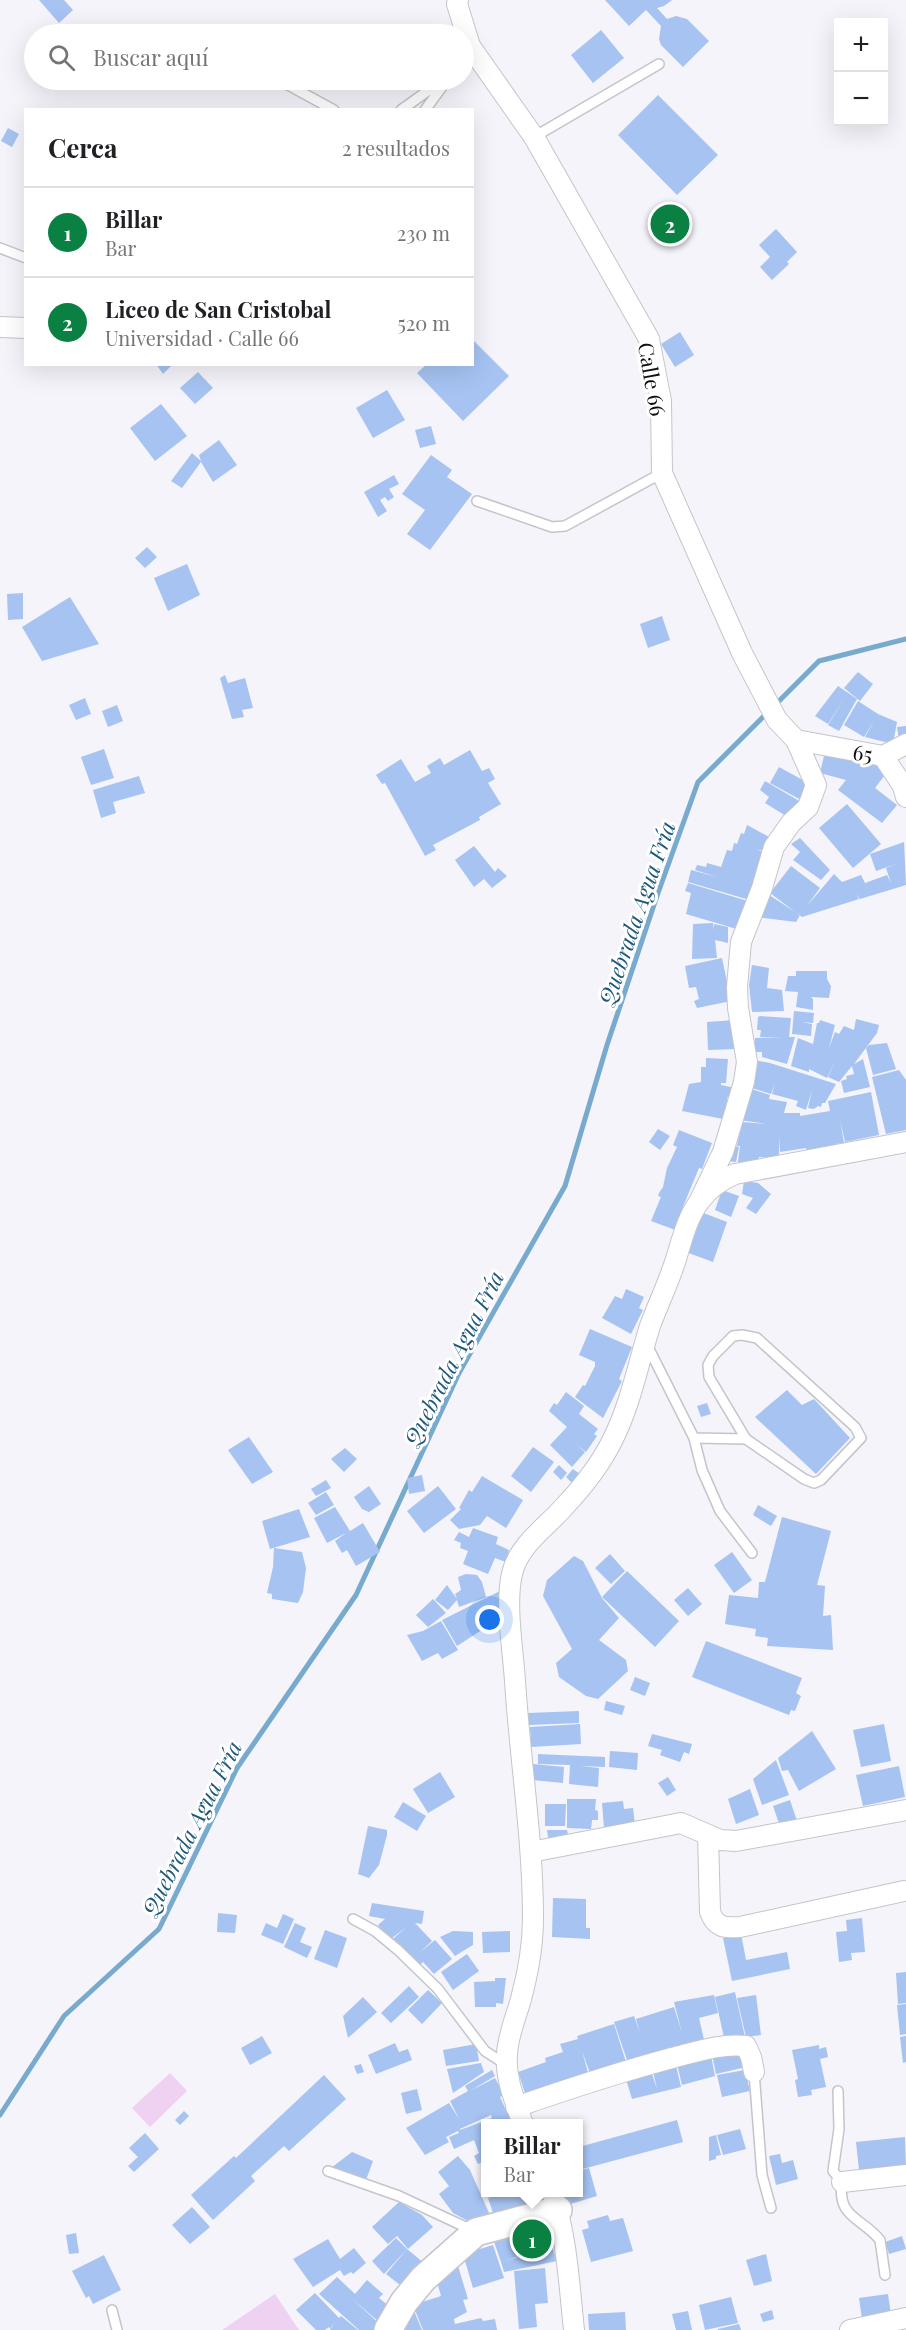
<!DOCTYPE html>
<html lang="es">
<meta charset="utf-8">
<style>
:root{--surface:#fff;--page:#f2f2f2;--text:#202124;--muted:#757577;--line:#e0e0e0;--accent:#0b8043}
body{margin:0;font-family:"Playfair Display",serif;background:var(--page);color:var(--text)}
.controls{position:absolute;right:18px;top:18px;display:grid;overflow:hidden;border-radius:0px;box-shadow:0 6px 24px #0002}
.controls button{width:54px;height:54px;display:grid;place-items:center;padding:0;border:0;border-bottom:2px solid var(--line);background:var(--surface);color:var(--text);font:30px sans-serif}
.you{position:absolute;left:490px;top:1620px;width:21px;height:21px;margin:-15px;border:4px solid #fff;border-radius:50%;background:#1a73e8;box-shadow:0 0 0 9px #1a73e833}
.badge{display:grid;place-items:center;width:39px;height:39px;border-radius:50%;background:var(--accent);color:#fff;font-size:20px;font-weight:700}
.pin{position:absolute;translate:-50% -50%;border:3px solid #fff;box-shadow:0 2px 6px #0006}
.popup{position:absolute;left:481px;top:2119px;width:102px;height:78px;box-sizing:border-box;display:grid;place-content:center;border-radius:0px;background:var(--surface);filter:drop-shadow(0 2px 4px #0005);font-size:20px;white-space:nowrap;color:var(--muted)}
.popup b{font-size:22px;color:var(--text)}
.popup::after{content:'';position:absolute;left:50%;top:100%;margin-left:-12px;border:12px solid transparent;border-top-color:var(--surface)}
.list{margin:0;padding:0;list-style:none}
h2{display:flex;justify-content:space-between;align-items:center;height:78px;margin:0;padding:0 24px;font-size:26px}
h2 small{font-size:20px;font-weight:400;color:var(--muted)}
.list li{display:grid;grid-template-columns:39px 1fr auto;gap:18px;align-items:center;box-sizing:border-box;height:90px;padding:0 24px;border-top:2px solid var(--line)}
.list b{display:block;font-size:22px;white-space:nowrap}
.list p{margin:0;font-size:20px;white-space:nowrap;color:var(--muted)}
.list em{font-size:20px;font-style:normal;color:var(--muted)}
.icon{flex:none;width:33px;height:33px;fill:none;stroke:currentColor;stroke-width:2;stroke-linecap:round;stroke-linejoin:round}
.map{position:relative;flex:none;width:906px;height:2330px;overflow:hidden}
.search{position:absolute;background:var(--surface);box-shadow:0 6px 24px #0002;left:24px;top:24px;width:450px;height:66px;display:flex;align-items:center;gap:15px;box-sizing:border-box;padding:0 21px;border-radius:33px;color:var(--muted);font-size:22px}
.panel{position:absolute;background:var(--surface);box-shadow:0 6px 24px #0002;left:24px;top:108px;width:450px;height:258px;border-radius:0px}
.map>svg:first-child{display:block}
.green{fill:#efd1f1}
.lines{fill:none;stroke-linecap:round;stroke-linejoin:round}
.stream{stroke:#77aacd;stroke-width:5}
.building{fill:#a6c3f2;fill-rule:evenodd}
.lane-casing{stroke:#c4c5cb;stroke-width:12}
.street-casing{stroke:#c4c5cb;stroke-width:22}
.secondary-casing{stroke:#c4c5cb;stroke-width:30}
.lane{stroke:#fff;stroke-width:9}
.street{stroke:#fff;stroke-width:20}
.secondary{stroke:#fff;stroke-width:27}
.labels{text-anchor:middle;dominant-baseline:central;stroke-width:6;stroke-linejoin:round;paint-order:stroke}
.street-label{font-size:21px;fill:#0e0e10;stroke:#fff}
.water-label{font-size:22px;font-style:italic;fill:#1e597c;stroke:#fff}
</style>
<div class="map">
<svg width="906" height="2330" viewBox="0 0 906 2330">
<rect width="100%" height="100%" fill="#f4f4fa"/>
<path class="green" d="M170,2073L187,2091L150,2127L132,2108Z
M275,2294L299,2330H222Z"/>
<g class="lines">
<path class="stream" d="M774,706L819,661L906,639
M0,2115L64,2016L159,1929L237,1768L356,1595L459,1373L565,1186L607,1045L658,893L698,782L767,713"/>
</g>
<path class="building" d="M39,0H64L73,10L59,23Z
M605,0H672L664,6L657,8L667,19L676,16L687,19L709,41L683,67L661,45L659,39L661,26L646,10L629,26Z
M601,30L624,58L593,83L571,55Z
M658,95L718,155L677,195L618,135Z
M8,128L19,134L12,147L1,141Z
M776,229L797,252L787,262L789,264L772,280L760,267L770,257L759,245Z
M680,332L694,355L675,367L661,344Z
M472,339L509,376L463,421L417,373L427,364H472Z
M156,364H173L163,374Z
M198,372L213,388L195,404L180,388Z
M387,390L405,420L373,438L356,408Z
M161,404L187,436L155,461L130,428Z
M431,426L436,444L420,448L415,430Z
M219,440L237,465L213,482L201,462L182,488L171,481L192,453L201,461L199,455Z
M431,455L452,470L447,477L472,494L430,550L407,534L425,510L402,494Z
M394,475L399,484L389,489L394,497L388,501L385,497L380,500L387,511L378,517L364,492Z
M147,547L157,557L145,568L135,558Z
M187,564L200,595L168,611L154,578Z
M23,593V619L8,620L7,594Z
M70,597L99,644L42,661L22,627Z
M662,616L670,640L648,648L640,624Z
M858,672L873,684L860,701L844,688Z
M225,675L228,683L245,678L253,708L242,710L244,717L232,719L220,678Z
M838,686L857,699L839,731L828,725L845,697L828,724L815,716Z
M85,698L91,714L76,720L69,705Z
M858,701L878,714L897,722L893,744L865,737L874,721L864,737L844,725Z
M117,705L123,721L108,727L102,711Z
M906,726V739L899,740L897,727Z
M104,749L114,778L91,785L81,757Z
M470,750L482,771L489,768L495,779L488,783L501,804L479,817L480,820L433,845L436,850L425,856L385,783L382,784L376,775L401,759L415,782L431,773L427,766L440,758L444,765Z
M824,756L863,759L865,756L888,771L875,788L897,805L882,823L838,790L846,780L820,773Z
M779,767L810,784L801,800L770,783Z
M139,776L145,793L113,802L116,813L101,818L93,790Z
M765,781L801,802L791,819L765,803L769,797L760,790Z
M847,804L881,844L853,868L819,828Z
M747,825L773,839L768,852L755,849L767,853L753,901L688,882L691,870L717,877L695,870L697,865L706,867L707,863L721,867L727,850L732,851L734,843L737,844L741,833L744,834Z
M800,838L830,870L821,880L793,860L800,852L791,844Z
M904,842L906,885L860,899L856,894L859,899L802,917L770,893L791,866L820,888L807,906L834,874L842,882L861,875L865,883L887,875L891,883L886,868L899,863L876,871L870,854Z
M474,846L495,872L498,868L507,876L492,888L484,879L474,887L455,860Z
M688,883L751,902L740,930L686,914L691,893L685,891Z
M766,893L800,915L796,922L755,917Z
M713,923L714,930V924L728,927V943L715,940L717,958L692,959L693,924Z
M722,958L731,1001L697,1008L694,1001L699,999L696,987L689,988L685,966Z
M752,965L769,968L767,988L782,990L784,1011L752,1012L749,985Z
M796,971H827V979L831,986L829,998L811,997L813,999V1010L796,1007L798,992L785,991L788,976H796Z
M794,1011L814,1013L813,1023L802,1022L812,1024L811,1036L792,1034Z
M760,1016L791,1018L789,1037H795L787,1064L762,1057V1052H755V1038L783,1037H760L761,1030H757L758,1017Z
M856,1019L879,1025L877,1033L854,1064L863,1059L870,1087L844,1093L841,1081L847,1079L846,1076L854,1074L852,1066L839,1082L828,1077L837,1057L827,1078L809,1069V1072L791,1066L798,1038L813,1044L817,1023H819L820,1020L835,1025L829,1048L835,1032L839,1034L844,1026L854,1030Z
M735,1020L736,1049L708,1050L707,1022Z
M887,1043L896,1069L873,1075L866,1048L869,1045Z
M706,1058L728,1059L726,1083H721V1085L735,1088L733,1097L728,1096L723,1119L682,1111L689,1084L701,1082V1067H706Z
M754,1060L770,1063L836,1084L825,1103H822L821,1107L818,1106L814,1109L808,1108L812,1090L806,1110L796,1106L798,1101L772,1094L775,1084L771,1094L748,1087Z
M899,1070L906,1080V1130L886,1134L872,1077Z
M748,1088L770,1095L769,1099L787,1102L784,1113H800V1116L830,1111L828,1101L871,1092L879,1135L845,1142L840,1120L844,1143L835,1144L836,1147L807,1152L806,1148L780,1152L779,1137V1158L759,1157L758,1161L745,1164L738,1162L740,1146H737L742,1122L767,1124L739,1120Z
M658,1129L670,1136L660,1150L649,1142Z
M679,1130L712,1143L702,1169L699,1168L687,1197L678,1219L682,1221L678,1231L651,1221L661,1197L658,1196L659,1193L663,1187L667,1168L677,1147L673,1145Z
M730,1145L739,1147L736,1162L726,1161Z
M744,1181L758,1183L771,1194L756,1214L746,1208L753,1198L742,1194Z
M722,1190L739,1196L731,1217L715,1210Z
M701,1212L727,1222L713,1262L686,1252Z
M626,1289L644,1297L639,1308L643,1310L631,1334L602,1318L615,1296L622,1299Z
M590,1329L632,1347L619,1379L622,1381L603,1418L575,1397L583,1385L585,1386L595,1366V1362L579,1355Z
M787,1390L802,1405L814,1399L850,1438L816,1474L755,1417Z
M566,1392L584,1406L579,1414L598,1429L594,1434L597,1436L586,1452L575,1443L585,1452L572,1467L550,1445L567,1427L549,1411L554,1403L557,1405Z
M707,1403L711,1414L701,1417L697,1406Z
M249,1437L273,1472L252,1484L228,1450Z
M533,1447L554,1462L531,1492L511,1476Z
M345,1448L357,1459L344,1472L331,1459Z
M559,1465L567,1473L561,1480L553,1472Z
M573,1469L580,1474L572,1483L566,1477Z
M422,1475L425,1491L409,1494L407,1478Z
M482,1476L523,1500L506,1528L487,1516L480,1525L459,1529L450,1520L461,1509L459,1508L469,1490L472,1492Z
M326,1480L331,1488L316,1496L311,1489Z
M369,1486L381,1504L369,1512L362,1509L354,1497Z
M438,1486L456,1509L424,1533L407,1511Z
M326,1492L334,1505L316,1515L308,1503Z
M758,1505L777,1516L771,1526L753,1515Z
M335,1507L350,1531L363,1523L380,1552L356,1566L347,1550L342,1553L335,1541L346,1533L327,1543L314,1518Z
M299,1509L310,1537L270,1549L262,1521Z
M782,1517L831,1531L817,1585L825,1586L823,1616L831,1615L833,1650L767,1646L768,1638L755,1636L756,1629L725,1624L729,1595L758,1598L759,1582H765Z
M473,1528L498,1537L496,1544L509,1550L506,1562L495,1558L488,1574L463,1564L468,1551L460,1548L461,1543L454,1540L459,1532L469,1537Z
M274,1548L302,1552L306,1568L303,1592L298,1603L272,1599V1594L267,1593L273,1567Z
M732,1552L752,1580L734,1593L714,1565Z
M610,1554L625,1571L611,1584L595,1568Z
M574,1556L583,1561L602,1598L619,1618L599,1640L626,1660L628,1671L598,1699L586,1696L559,1677L556,1663L572,1649L543,1596L547,1580Z
M627,1571L679,1621L655,1647L602,1597Z
M466,1574L477,1575L482,1582L486,1597L459,1607L457,1600L448,1610L435,1600L447,1585L457,1599L455,1594L461,1590L458,1577Z
M688,1588L702,1604L688,1616L674,1600Z
M500,1591L505,1615L457,1646L442,1620Z
M433,1599L446,1613L428,1627L416,1615Z
M441,1621L458,1650L442,1659L438,1653L422,1661L407,1635L423,1631Z
M706,1641L802,1678L796,1693L801,1696L795,1711L791,1710L789,1715L692,1677Z
M635,1677L650,1683L645,1696L630,1690Z
M606,1701L625,1706L622,1715L604,1710Z
M579,1711V1723L529,1725L528,1713Z
M580,1724L581,1744L531,1747L530,1727Z
M884,1724L891,1761L861,1767L853,1730Z
M812,1731L836,1769L799,1791L788,1770L782,1771L778,1758Z
M652,1734L692,1744L689,1754L684,1752L680,1762L660,1755L662,1750L648,1746Z
M610,1751L638,1753L637,1770L609,1767Z
M538,1754L605,1757V1767L580,1766L599,1768L598,1787L569,1784L570,1765L538,1764Z
M776,1760L789,1795L762,1805L753,1779Z
M533,1764L564,1767L563,1783L532,1780Z
M899,1766L905,1797L863,1806L856,1775Z
M440,1772L455,1797L428,1813L413,1789Z
M668,1777L676,1790L667,1796L658,1783Z
M750,1789L759,1815L736,1824L728,1799Z
M567,1799H596L595,1810L598,1811V1820H592L591,1829L567,1828Z
M790,1800L798,1824L781,1829L773,1806Z
M623,1801L624,1809L633,1808L635,1825L604,1828L602,1803Z
M403,1802L426,1816L417,1831L394,1817Z
M545,1804H566L565,1826H545Z
M368,1826L387,1830V1835L379,1865L369,1878L358,1874Z
M547,1830H567L569,1839L549,1844Z
M553,1898L586,1899V1928H590V1939L552,1937Z
M372,1903L424,1911L422,1924L415,1923L432,1941L419,1953L435,1940L452,1959L434,1974L423,1962L419,1966L393,1939L406,1927L391,1939L378,1925L385,1919L369,1916Z
M218,1913L237,1915L235,1933L217,1932Z
M283,1914L294,1919L283,1944L261,1935L266,1923L277,1928Z
M862,1918L865,1952L851,1953L852,1960L839,1962L836,1932L847,1931L846,1920Z
M295,1923L306,1928L300,1942L312,1947L307,1958L284,1947Z
M325,1930L347,1938L337,1968L314,1959Z
M453,1931L473,1932V1945L455,1956L440,1937Z
M510,1931V1952L483,1953L482,1932Z
M741,1934L746,1960L787,1952L790,1969L732,1981L723,1938Z
M467,1954L479,1971L453,1990L441,1972Z
M906,1972V2003L898,2004L896,1973Z
M495,1978H506L503,2004L496,2003V2007H475L474,1982L495,1981Z
M409,1986L419,1997L391,2023L381,2013Z
M428,1990L442,2003L422,2024L408,2010Z
M735,1992L745,2037L725,2042L715,1997Z
M714,1995L718,2013L699,2018L705,2044L629,2066L614,2022L634,2016L640,2033L636,2019L674,2007L682,2033L674,2002Z
M756,1995L761,2035L746,2037L737,1998Z
M363,1997L377,2012L348,2038L343,2016Z
M906,2004V2034L900,2035L897,2005Z
M614,2024L627,2065L591,2076L582,2051L589,2076L526,2096L518,2072L546,2062L545,2058L563,2052L560,2044L578,2039L577,2036Z
M262,2036L272,2053L250,2065L241,2048Z
M906,2036V2062L903,2063L900,2037Z
M395,2043L399,2052L408,2049L412,2060L376,2074L368,2055Z
M476,2044L479,2061L446,2066L443,2050Z
M819,2045V2049L826,2047L828,2057L820,2059L826,2087L811,2090L812,2095L798,2097L795,2080L798,2079L792,2050Z
M742,2048L746,2067L716,2074L712,2054Z
M711,2055L715,2076L682,2085L677,2064Z
M675,2061L681,2087L632,2099L625,2076L650,2068L657,2089L652,2067Z
M481,2063L484,2072L453,2093L447,2069Z
M361,2064L364,2072L357,2074L354,2066Z
M492,2070L495,2076L470,2091L495,2078L504,2095L500,2097L505,2108L509,2107L515,2121L508,2124H486V2161L478,2164L474,2156L479,2153L474,2140L454,2149L449,2137L459,2133L458,2131L446,2137L449,2142L425,2155L406,2128L449,2103L459,2119L450,2101L468,2091L465,2086ZM491,2115L492,2118L460,2130V2129Z
M745,2070L750,2091L722,2097L717,2075Z
M324,2075L346,2099L289,2151L284,2146L251,2176L255,2181L213,2220L191,2195L234,2156L236,2158Z
M417,2089L422,2110L406,2114L401,2093Z
M184,2111L189,2116L180,2125L175,2120Z
M677,2120L683,2142L579,2170V2147Z
M740,2129L746,2149L723,2155L717,2135Z
M145,2133L159,2149L134,2172L128,2166L138,2157L129,2148Z
M716,2135L721,2155L716,2156V2159L709,2161V2137Z
M905,2137L906,2169L859,2170L856,2142Z
M352,2152L373,2161L366,2180L331,2168Z
M780,2154L782,2163L793,2160L798,2179L776,2185L769,2156Z
M458,2156L470,2170L494,2224L470,2222L453,2213L439,2194L449,2186L438,2172Z
M589,2168L597,2196L564,2206L560,2193H579V2171Z
M503,2193H536V2200L524,2215L497,2225L488,2198Z
M399,2202L422,2215L433,2227L408,2249L397,2236L388,2244L372,2227Z
M192,2207L210,2227L190,2244L172,2225Z
M608,2215L610,2221L623,2218L633,2251L591,2262L582,2230L589,2228L587,2221Z
M516,2228L525,2254L501,2262L492,2236Z
M76,2233L79,2253L69,2254L66,2235Z
M902,2236L906,2249L889,2254L885,2242Z
M396,2238L407,2249L384,2274L372,2261Z
M328,2239L340,2259L354,2248L366,2263L353,2274L351,2272L344,2276L340,2270L313,2287L293,2259Z
M493,2245L504,2278L473,2288L463,2254Z
M552,2247L557,2261L504,2272L501,2262Z
M407,2249L424,2263L404,2288L386,2274Z
M766,2254L772,2281L754,2286L746,2260Z
M104,2255L121,2290L93,2304L89,2296L86,2298L72,2271Z
M458,2266L468,2299L463,2300L467,2312L454,2319L455,2324L481,2318L483,2321L495,2319L497,2330H423L413,2305L441,2296L435,2275Z
M545,2268L548,2303L535,2304L537,2327L519,2329L514,2271Z
M337,2277L355,2294L367,2280L383,2294L379,2298L390,2307L378,2321L351,2298L382,2326L378,2330H359L319,2294Z
M315,2293L339,2318L341,2316L358,2330H330L335,2322L330,2329L329,2327L325,2330H316L296,2310Z
M888,2294L891,2315L862,2319L859,2298Z
M731,2297L738,2323L705,2330L699,2305Z
M412,2306L422,2330H398Z
M772,2310L774,2319L763,2322L760,2314Z
M688,2311L692,2330H676L672,2314Z
M625,2312L626,2330H589L588,2314Z
M739,2324L741,2330H718V2329Z"/>
<g class="lines">
<defs>
<path id="lane" d="M279,80L334,110
M401,110L443,80
M425,110L447,80
M534,137L659,64
M0,248L26,258
M477,501L552,527L565,526L662,473
M647,1345L694,1438L702,1470L720,1511L752,1553
M694,1438L746,1439L804,1479L814,1483L821,1480L861,1438L855,1427L757,1338L742,1335L733,1336L713,1356L708,1365L709,1377L746,1439
M353,1919L375,1931L398,1950L438,1989L485,2051L505,2064
M754,2072L762,2175L771,2208
M838,2091L839,2129L833,2171L842,2182C837,2218 861,2217 880,2240L885,2275
M328,2171L399,2196L474,2231
M112,2310L117,2330"/>
<path id="street" d="M458,0L457,4L470,46L534,137L649,339L661,401L662,473L742,653L777,720L796,740L816,785L808,807L791,823L774,847L762,888L741,942L737,987L738,1008L747,1062L744,1082L723,1152L699,1202
M0,327L26,328
M796,740L883,756L903,786L906,797
M883,756L906,744
M708,1835L710,1912C716,1928 725,1928 740,1927L904,1891
M531,1852L681,1823L720,1840L736,1841L906,1810
M516,2107C568,2089 620,2072 672,2058C696,2052 721,2043 746,2046L751,2057L754,2072
M523,2124C515,2101 505,2079 507,2054C508,2035 516,2017 521,1999C528,1973 533,1945 533,1918C533,1838 520,1760 515,1681C513,1650 505,1604 512,1574C518,1546 544,1529 562,1509C581,1489 601,1464 613,1439C631,1403 638,1364 650,1326C658,1304 669,1282 676,1259C682,1240 687,1218 699,1202C708,1189 721,1180 735,1174L906,1142
M842,2182L906,2175
M552,2192C567,2237 569,2283 574,2330
M850,2330L906,2318"/>
<path id="secondary" d="M388,2330L404,2302L423,2279L476,2232L558,2210"/>
</defs>
<use href="#lane" class="lane-casing"/>
<use href="#street" class="street-casing"/>
<use href="#secondary" class="secondary-casing"/>
<use href="#lane" class="lane"/>
<use href="#street" class="street"/>
<use href="#secondary" class="secondary"/>
</g>
<g class="labels">
<g class="street-label">
<text transform="translate(653 379) rotate(80)">Calle 66</text>
<text transform="translate(863 752) rotate(10)">65</text>
</g>
<g class="water-label">
<text transform="translate(636 913) rotate(-71)">Quebrada Agua Fría</text>
<text transform="translate(453 1358) rotate(-63)">Quebrada Agua Fría</text>
<text transform="translate(191 1828) rotate(-63)">Quebrada Agua Fría</text>
</g>
</g>
</svg>
<div class="controls">
<button>+</button>
<button>−</button>
</div>
<div class="you"></div>
<div class="pin badge" style="left:532px;top:2239px">1</div>
<div class="popup"><b>Billar</b>Bar</div>
<div class="pin badge" style="left:670px;top:224px">2</div>
<div class="search"><svg class="icon" aria-label="search" viewBox="0 0 24 24"><circle cx="10" cy="10" r="6"/><path d="M15 15l6 6"/></svg>Buscar aquí</div>
<section class="panel">
<h2>Cerca<small>2 resultados</small></h2>
<ul class="list">
<li><span class="badge">1</span><div><b>Billar</b><p>Bar</p></div><em>230 m</em></li>
<li><span class="badge">2</span><div><b>Liceo de San Cristobal</b><p>Universidad · Calle 66</p></div><em>520 m</em></li>
</ul>
</section>
</div>
